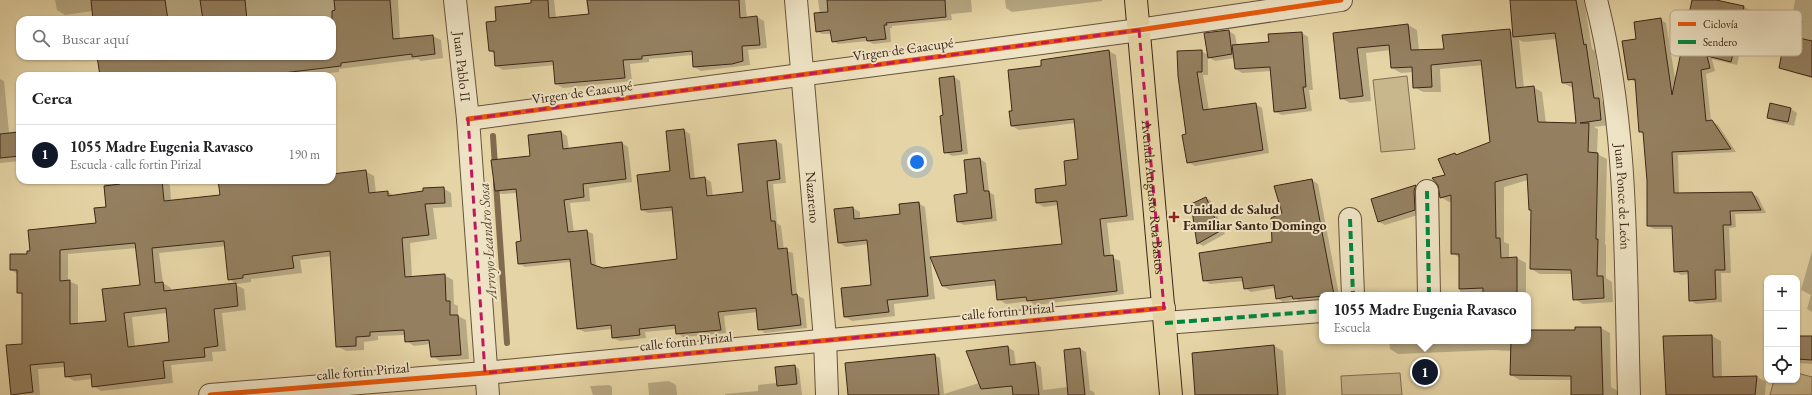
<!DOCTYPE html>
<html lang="es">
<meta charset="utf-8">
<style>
:root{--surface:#fff;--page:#f6f6f6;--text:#202124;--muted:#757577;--line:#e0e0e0;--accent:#111827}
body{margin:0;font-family:"EB Garamond",serif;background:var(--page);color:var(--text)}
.controls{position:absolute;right:12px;bottom:12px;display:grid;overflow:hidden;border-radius:8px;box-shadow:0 1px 3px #0004}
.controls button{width:36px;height:36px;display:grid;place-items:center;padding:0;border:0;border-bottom:1px solid var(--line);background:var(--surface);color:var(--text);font:20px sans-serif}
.you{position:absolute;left:917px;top:162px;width:14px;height:14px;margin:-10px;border:3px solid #fff;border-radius:50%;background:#1a73e8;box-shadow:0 0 0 6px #1a73e833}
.badge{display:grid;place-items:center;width:26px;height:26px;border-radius:50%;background:var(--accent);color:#fff;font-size:13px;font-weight:700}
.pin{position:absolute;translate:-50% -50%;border:2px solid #fff;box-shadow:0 1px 4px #0006}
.popup{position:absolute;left:1319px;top:292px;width:212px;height:52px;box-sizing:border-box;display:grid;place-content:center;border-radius:8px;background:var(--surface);filter:drop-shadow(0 1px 3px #0005);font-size:13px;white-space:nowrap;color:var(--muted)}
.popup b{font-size:15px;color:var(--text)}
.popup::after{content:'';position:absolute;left:50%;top:100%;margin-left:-8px;border:8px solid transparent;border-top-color:var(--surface)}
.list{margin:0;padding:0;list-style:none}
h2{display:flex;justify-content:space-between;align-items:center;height:52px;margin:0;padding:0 16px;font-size:17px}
h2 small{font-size:13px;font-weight:400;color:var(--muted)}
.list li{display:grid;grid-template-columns:26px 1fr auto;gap:12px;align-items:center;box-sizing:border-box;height:60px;padding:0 16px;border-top:1px solid var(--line)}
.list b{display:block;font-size:15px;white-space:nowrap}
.list p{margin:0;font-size:13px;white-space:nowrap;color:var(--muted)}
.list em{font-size:13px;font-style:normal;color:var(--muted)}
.icon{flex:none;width:22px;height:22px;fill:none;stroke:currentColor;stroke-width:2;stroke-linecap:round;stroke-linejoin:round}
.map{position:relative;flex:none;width:1812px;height:395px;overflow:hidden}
.search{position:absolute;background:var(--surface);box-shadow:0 1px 3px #0004;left:16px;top:16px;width:320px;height:44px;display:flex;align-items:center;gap:10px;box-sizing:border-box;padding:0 14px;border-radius:12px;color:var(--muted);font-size:15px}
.panel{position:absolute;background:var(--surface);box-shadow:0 1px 3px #0004;left:16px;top:72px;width:320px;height:112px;border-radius:12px}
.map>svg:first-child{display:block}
.green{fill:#c8b68d;stroke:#826e52}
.shadow{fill:#0003;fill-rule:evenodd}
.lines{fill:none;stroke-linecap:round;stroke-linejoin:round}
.stream{stroke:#806b4e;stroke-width:6}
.building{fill:#948060;stroke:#3d2616;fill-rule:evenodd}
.minor-casing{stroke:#67523a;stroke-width:24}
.major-casing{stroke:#3d2616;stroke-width:24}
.minor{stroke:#eee3c4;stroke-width:22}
.major{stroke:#e5d4a5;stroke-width:22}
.quiet{stroke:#00873e;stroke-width:4;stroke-dasharray:8 4;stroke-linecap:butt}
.cycleway-casing{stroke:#eee3c4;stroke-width:8}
.cycleway{stroke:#e8590c;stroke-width:5}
.marked{fill:none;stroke:#c2185b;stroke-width:3;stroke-dasharray:8 5;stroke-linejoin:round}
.poi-dot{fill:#8f2418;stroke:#eee3c4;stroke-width:1.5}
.labels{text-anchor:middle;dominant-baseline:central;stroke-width:4;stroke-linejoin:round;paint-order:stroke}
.street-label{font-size:14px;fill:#3d2616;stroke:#eee3c4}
.poi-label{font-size:14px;font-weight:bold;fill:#3d2616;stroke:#eee3c4;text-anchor:start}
.water-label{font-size:15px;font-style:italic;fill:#5e4832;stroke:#eee3c4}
.key{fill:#eee3c4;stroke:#b9aa90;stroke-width:1}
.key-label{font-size:11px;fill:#3d2616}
</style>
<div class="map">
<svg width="1812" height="395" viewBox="0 0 1812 395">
<rect width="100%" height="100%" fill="#e5d4a5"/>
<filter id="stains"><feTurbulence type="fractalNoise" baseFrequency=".005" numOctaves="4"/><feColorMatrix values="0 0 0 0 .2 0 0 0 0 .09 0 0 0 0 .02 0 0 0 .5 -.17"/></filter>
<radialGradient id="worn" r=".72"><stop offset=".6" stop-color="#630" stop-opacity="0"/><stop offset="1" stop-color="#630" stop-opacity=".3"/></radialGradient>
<path class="green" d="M1407,76L1415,149L1381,152L1373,80Z
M1400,373L1402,395H1342L1341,376Z
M1797,373L1812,377V395H1770L1774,380H1797Z"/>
<path class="shadow" d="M55,0H398L400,39L432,36L441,40L443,58L421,61L418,59L339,69V72L304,76H101L98,56H332V20H94L93,11L65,15L57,10Z
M532,0H554L556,18L588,15L586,0H745L747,18L757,17L764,21L767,48L748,50L750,65L701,71L694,67L693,55L649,59V62L630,64L632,81L563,88L556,84L555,65L503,70L496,66L495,54L490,51L497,22L532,4Z
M818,0H971L972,12L951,14L952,20L892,26V28H890L891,42L873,44L868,41L838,44L833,41L832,34H822L817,31L820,14Z
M1005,0H1102V1L1012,12L1006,8Z
M1511,0H1584L1592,49L1595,51L1602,101L1607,104L1610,125L1594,127L1598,129L1597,154L1607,159L1605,244L1606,245V278L1612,282L1613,302L1583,304L1574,299L1572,274H1540L1531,269L1532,210L1528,180L1504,187V242L1509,244V258H1517L1526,263V295H1460V258L1452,253V202H1449L1441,197L1446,176L1455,154L1458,155L1491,143L1483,65L1440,69L1441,92H1423L1414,87L1413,72L1401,73L1392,68L1391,50L1366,53L1371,101L1350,103L1341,98L1334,34L1408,25L1417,30L1419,51L1445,50L1509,30L1513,33ZM1556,39L1563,83L1573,88L1578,124L1546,123L1542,92L1533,87L1524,88L1519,40L1523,42Z
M1693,0H1715L1744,7L1750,10L1737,65L1712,59L1715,71L1706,74L1711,121L1718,125L1736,152L1678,155L1679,194L1752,193L1758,197L1766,213L1735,214L1736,227L1729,228L1731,273H1721L1722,302L1696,304L1690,300L1689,274L1681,275L1675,271L1673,229H1654L1648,226V181L1644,134L1640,131L1636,82L1629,79L1637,40L1660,19L1666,23L1676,84Z
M1795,0H1812V78L1785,70L1780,67L1783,54L1774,50L1792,19Z
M1229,31L1235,35L1237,45L1270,43L1302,33L1308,37L1313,90H1309L1312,111L1282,115L1275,112L1272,71L1242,73L1236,69L1235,58L1215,61L1208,57V75H1203L1209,110L1255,104L1262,108L1269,153L1195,166L1188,162V135L1179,76L1201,51L1208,55Z
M1109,51L1116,55L1134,220L1107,223L1111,257L1120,261L1124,294L1035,305L1029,301L1006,304L998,299L997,285L950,290L942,286L1063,245L1058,205L1044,207L1037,203L1067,186L1079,160L1076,123L1019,130L1012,126L1013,112L1043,67Z
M954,77L960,81L968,154L952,156L945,152L944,116Z
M0,79L4,81L9,132L20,131V161L0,163Z
M1791,109L1797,113L1794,126L1774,121L1768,117Z
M684,130L690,134L695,179L705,178L711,182L713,197L744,193L776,141L782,144L786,183L773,184L777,223L781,226L784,250L793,253L797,295L804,299L807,328L765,333L759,329L757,312L724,316L726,333L683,337L677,333L676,329L645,332L646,338L620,341L613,338L612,329L585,332L578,329L571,262L525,267L519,264L522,242L517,193L502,194L495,191L531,157L561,132L567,136L569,149L622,143L628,147L632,182L589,188L590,201L570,203L574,232L587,231L593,234L596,267L603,269L678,260L673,211L648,213L642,210L671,172Z
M980,159L986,163L989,192L994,195L997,221L964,225L958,222Z
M365,171L374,176L376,193L388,192L395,196L443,188L451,193L452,207L433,208L437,239L410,243L412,277L444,275L453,280L454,304L458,306V316L466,320L469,359L440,361L432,356L431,344L414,346L406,341L405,335L378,336V340L364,342V350L346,351L337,346L332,256L300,260L302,273L251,279V282L237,284L229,279L225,246L159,253L163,283L171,288V291L236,285L244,289L246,310L222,313L226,351L212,352L213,361L171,365L173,383L101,391L93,386L92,379L74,381L66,376L65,367L38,369L40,395L12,394L23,345V295L18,293V274L11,270L28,255L97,224L107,208L104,180H147V182L162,181L170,185L171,201L221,196L219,180H332V175ZM137,248L141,286L107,322L78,324V285L68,281V254ZM167,313L170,343L135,347L132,317Z
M1312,180L1318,184L1339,295H1322V301L1319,300L1300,302L1296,299L1283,302L1277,298L1275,288L1251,292L1245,288L1244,281L1210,284L1204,280L1273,243L1283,213Z
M1416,186L1422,190L1421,214L1385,225L1379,222L1372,200Z
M1206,198L1211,201L1225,234L1203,246L1198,243Z
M918,203L925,207L935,299L894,304L895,316L852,321L845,317L873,286L868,244L846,247L839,243L853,208L860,212V219L901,215Z
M1812,251V312L1807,309L1811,295L1801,290Z
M1576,328H1601L1610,333L1611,387L1618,391V395H1572V380H1520L1511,375V351L1493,350L1398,354L1390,349L1389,341H1528V330L1576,331Z
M1712,336L1721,341L1722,377H1757L1766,382L1765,395H1667Z
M1797,337H1812V364L1797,363Z
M1274,346L1283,351L1286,395H1196Z
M1008,347L1014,351L1016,365L1035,363L1041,367L1043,390L1068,387L1080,349L1086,352L1090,390L1094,392L1095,395H852L934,355L940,358L944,394L979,383Z
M795,366L799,369L802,395H725V394L758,391V385L777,383Z
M669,381L676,385L677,395H649L648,383Z
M609,385L612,387V395H593L590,386Z"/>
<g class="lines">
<path class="stream" d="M493,136L495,166
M496,183L507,343"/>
</g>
<path class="building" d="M91,0H165L168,20H93Z
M200,0H245L247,20H203Z
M334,0H390L393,39L433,35L435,54L412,57V54L341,63V66L283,73L284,76H100L97,56H332V11L335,10Z
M531,0H548L549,18L589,14L587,0H739L740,18L757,16L760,45L742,46L743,61L732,64L693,67L692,51L642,56V59L623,60L625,78L555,84L553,61L495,66L494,51H489L486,22L496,21L495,7L531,3Z
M827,0H945L946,17L886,23L887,25H884L886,39L867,41L866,37L832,42L830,30L816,32L814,13L828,12Z
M1510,0H1576L1584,45L1586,44L1594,98H1599L1601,120L1580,123H1589L1588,152L1598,153L1596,239H1598L1597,276H1603L1604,298L1573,300L1571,270L1530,269L1531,210H1529L1527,174L1495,182L1496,238H1500L1501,258L1517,257V295H1483V288L1459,289V254H1451V195L1440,198L1438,185L1432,178L1445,175L1438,159L1455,153L1456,155L1490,142L1481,60L1431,65L1432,87L1413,88L1412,67L1391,68L1389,45L1357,48L1363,96L1340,99L1333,33L1408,24L1411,50L1444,49L1442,35L1510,29L1516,88L1534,86L1538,122L1576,123L1572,82L1562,83L1555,33L1513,37Z
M1692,0H1716L1744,6L1731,62L1707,56L1710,68L1701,70L1706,121L1712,120L1731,149L1672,152L1674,193L1752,192L1761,210L1730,211L1731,225H1723L1725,270H1715L1716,299L1689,301L1688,271L1674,272L1672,226H1647V181L1643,132H1639L1635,79L1628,80L1622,41L1636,39L1634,22L1661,18L1672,95Z
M1780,16L1802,21L1799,38L1812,41V77L1779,68L1782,52L1773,50Z
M1229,30L1232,54L1208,58L1204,33Z
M1302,32L1306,87H1303L1306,108L1274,112L1270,67L1235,69L1232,45L1269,42L1268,34Z
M1109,50L1127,216L1100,219L1104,256L1113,255L1117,291L1027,301L1026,297L997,300L995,280L942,286L930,257L1062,244L1057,201L1036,203L1035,189L1066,185L1064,161L1078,159L1074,119L1011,126L1009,111H1012L1008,70L1041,66V60Z
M1202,50V72H1197L1203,110L1256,103L1263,150L1187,163L1182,135L1186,134L1178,76L1177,51Z
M954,76L962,151L944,153L940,116L943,115L939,78Z
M1770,103L1791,108L1788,122L1767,118Z
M684,129L690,179L705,177L707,196L743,192L738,144L776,140L780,179L767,181L771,221H775L778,249L787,248L792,295L797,294L801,325L758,330L756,308L718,312L721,330L676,334L675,325L639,329L640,335L612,338L611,325L577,329L570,259L518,264L516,242L521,241L516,189L495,191L491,160L530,156L528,135L561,131L563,149L622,142L626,179L583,184L584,197L564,200L568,232L587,230L591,264L603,268L677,259L672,207L641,210L637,175L670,171L666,131Z
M20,132V156L0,158V134Z
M980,158L984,191H989L992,218L957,222L954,195L967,193L964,160Z
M366,170L369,193L388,191V196L423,191V188L444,187L445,203L425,204L429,235L402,238L405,277L445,274L446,301H450V315H458L461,355L431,357L429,340L405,342L404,330L370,332V336L356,337V346L336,347L330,251L292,256L294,268L243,275V278L228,280L224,241L152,248L155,283L163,282L164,291L236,283L238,306L214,309L218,346L204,348L205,357L163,361L165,378L92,387L91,374L65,377L64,362L30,365L33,392L11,395L6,345L22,344V293H17V270H10V254H27V251H30L28,230L96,223L94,208L106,207L104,186L120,184L119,180H140V182L162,180L164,201L220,195L218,180H332V174ZM135,243L140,285L102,289L106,321L70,324V280L60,281V250ZM166,308L169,342L128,347L124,313Z
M1312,179L1334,295L1293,299L1292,296L1276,299L1274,285L1244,289L1242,277L1203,281L1199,253L1272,242L1271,218L1282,213L1274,186Z
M1416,185L1414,191L1415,210L1378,222L1371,199Z
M1206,197L1220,231L1197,244L1191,204Z
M919,202L928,296L887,300L889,312L844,317L841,288L871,285L867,240L838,243L834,209L853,207L854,219L900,214L899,204Z
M1575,327H1601L1603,395H1571V376L1510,375L1511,341H1528V330H1575Z
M1712,335L1713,377L1757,376L1755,395H1666L1663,336Z
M1797,336H1812V360L1797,359Z
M1274,345L1278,395H1195L1192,353Z
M1008,346L1010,365L1035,362L1039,395H1013L1012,386L981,389L966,351Z
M1080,348L1085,395H1068L1064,350Z
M935,354L939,395H848L845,363Z
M795,365L797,384L777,386L775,367Z"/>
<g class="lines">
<defs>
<g id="minor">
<path id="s1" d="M455,0L468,119L488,395"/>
<path id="s2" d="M796,0L825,339L827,395"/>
<path id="s3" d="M1596,0C1629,128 1625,263 1629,395"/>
<path d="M468,119L1139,30L1341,0"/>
<path d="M1427,191L1429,295"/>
<path d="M1350,219L1353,295"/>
<path d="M1165,323L1322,311"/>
<path d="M210,395L485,373L1164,308"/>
</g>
<g id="major">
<path id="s4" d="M1136,0L1171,395"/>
</g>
</defs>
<use href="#minor" class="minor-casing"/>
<use href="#major" class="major-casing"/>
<use href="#minor" class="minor"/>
<use href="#major" class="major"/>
<path class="quiet" d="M1427,191L1429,295
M1350,219L1353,295
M1165,323L1322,311"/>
<defs>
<path id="cycleway" d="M468,119L1139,30L1341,0
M210,395L485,373L1164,308"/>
</defs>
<use href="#cycleway" class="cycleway-casing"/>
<use href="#cycleway" class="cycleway"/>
</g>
<path class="marked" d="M1139,30L1164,308L485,373L468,119Z"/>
<path class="poi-dot" d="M1172 211h4v4h4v4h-4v4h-4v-4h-4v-4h4z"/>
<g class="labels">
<g class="street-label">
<text transform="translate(903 49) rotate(-8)">Virgen de Caacupé</text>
<text stroke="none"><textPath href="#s1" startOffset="67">Juan Pablo II</textPath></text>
<text transform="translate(582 92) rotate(-8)">Virgen de Caacupé</text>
<text stroke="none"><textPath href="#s3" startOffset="199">Juan Ponce de León</textPath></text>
<text stroke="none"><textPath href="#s2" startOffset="198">Nazareno</textPath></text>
<text stroke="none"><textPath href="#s4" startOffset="198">Avenida Augusto Roa Bastos</textPath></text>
<text transform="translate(1008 311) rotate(-5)">calle fortin Pirizal</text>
<text transform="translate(686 341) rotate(-6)">calle fortin Pirizal</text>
<text transform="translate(363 371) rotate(-5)">calle fortin Pirizal</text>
</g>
<g class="poi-label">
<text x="1183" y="209">Unidad de Salud<tspan x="1183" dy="16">Familiar Santo Domingo</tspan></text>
</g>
<g class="water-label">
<text transform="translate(487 241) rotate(-94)">Arroyo Leandro Sosa</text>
</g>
</g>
<rect x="1670" y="10" width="132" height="46" rx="6" class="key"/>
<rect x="1678" y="22" width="18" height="4" fill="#e8590c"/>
<rect x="1678" y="40" width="18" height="4" fill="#00873e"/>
<g class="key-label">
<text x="1703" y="28">Ciclovía</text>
<text x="1703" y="46">Sendero</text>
</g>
<rect width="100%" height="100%" filter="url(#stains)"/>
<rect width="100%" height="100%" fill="url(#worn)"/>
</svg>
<div class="controls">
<button>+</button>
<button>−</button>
<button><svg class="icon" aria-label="locate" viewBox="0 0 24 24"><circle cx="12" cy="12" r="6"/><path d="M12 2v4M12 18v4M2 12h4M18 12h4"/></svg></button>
</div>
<div class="you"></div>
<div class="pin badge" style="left:1425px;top:372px">1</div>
<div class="popup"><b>1055 Madre Eugenia Ravasco</b>Escuela</div>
<div class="search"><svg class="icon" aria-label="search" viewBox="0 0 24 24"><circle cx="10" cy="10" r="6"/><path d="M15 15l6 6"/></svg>Buscar aquí</div>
<section class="panel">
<h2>Cerca<small></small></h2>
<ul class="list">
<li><span class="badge">1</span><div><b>1055 Madre Eugenia Ravasco</b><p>Escuela · calle fortin Pirizal</p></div><em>190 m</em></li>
</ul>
</section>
</div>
